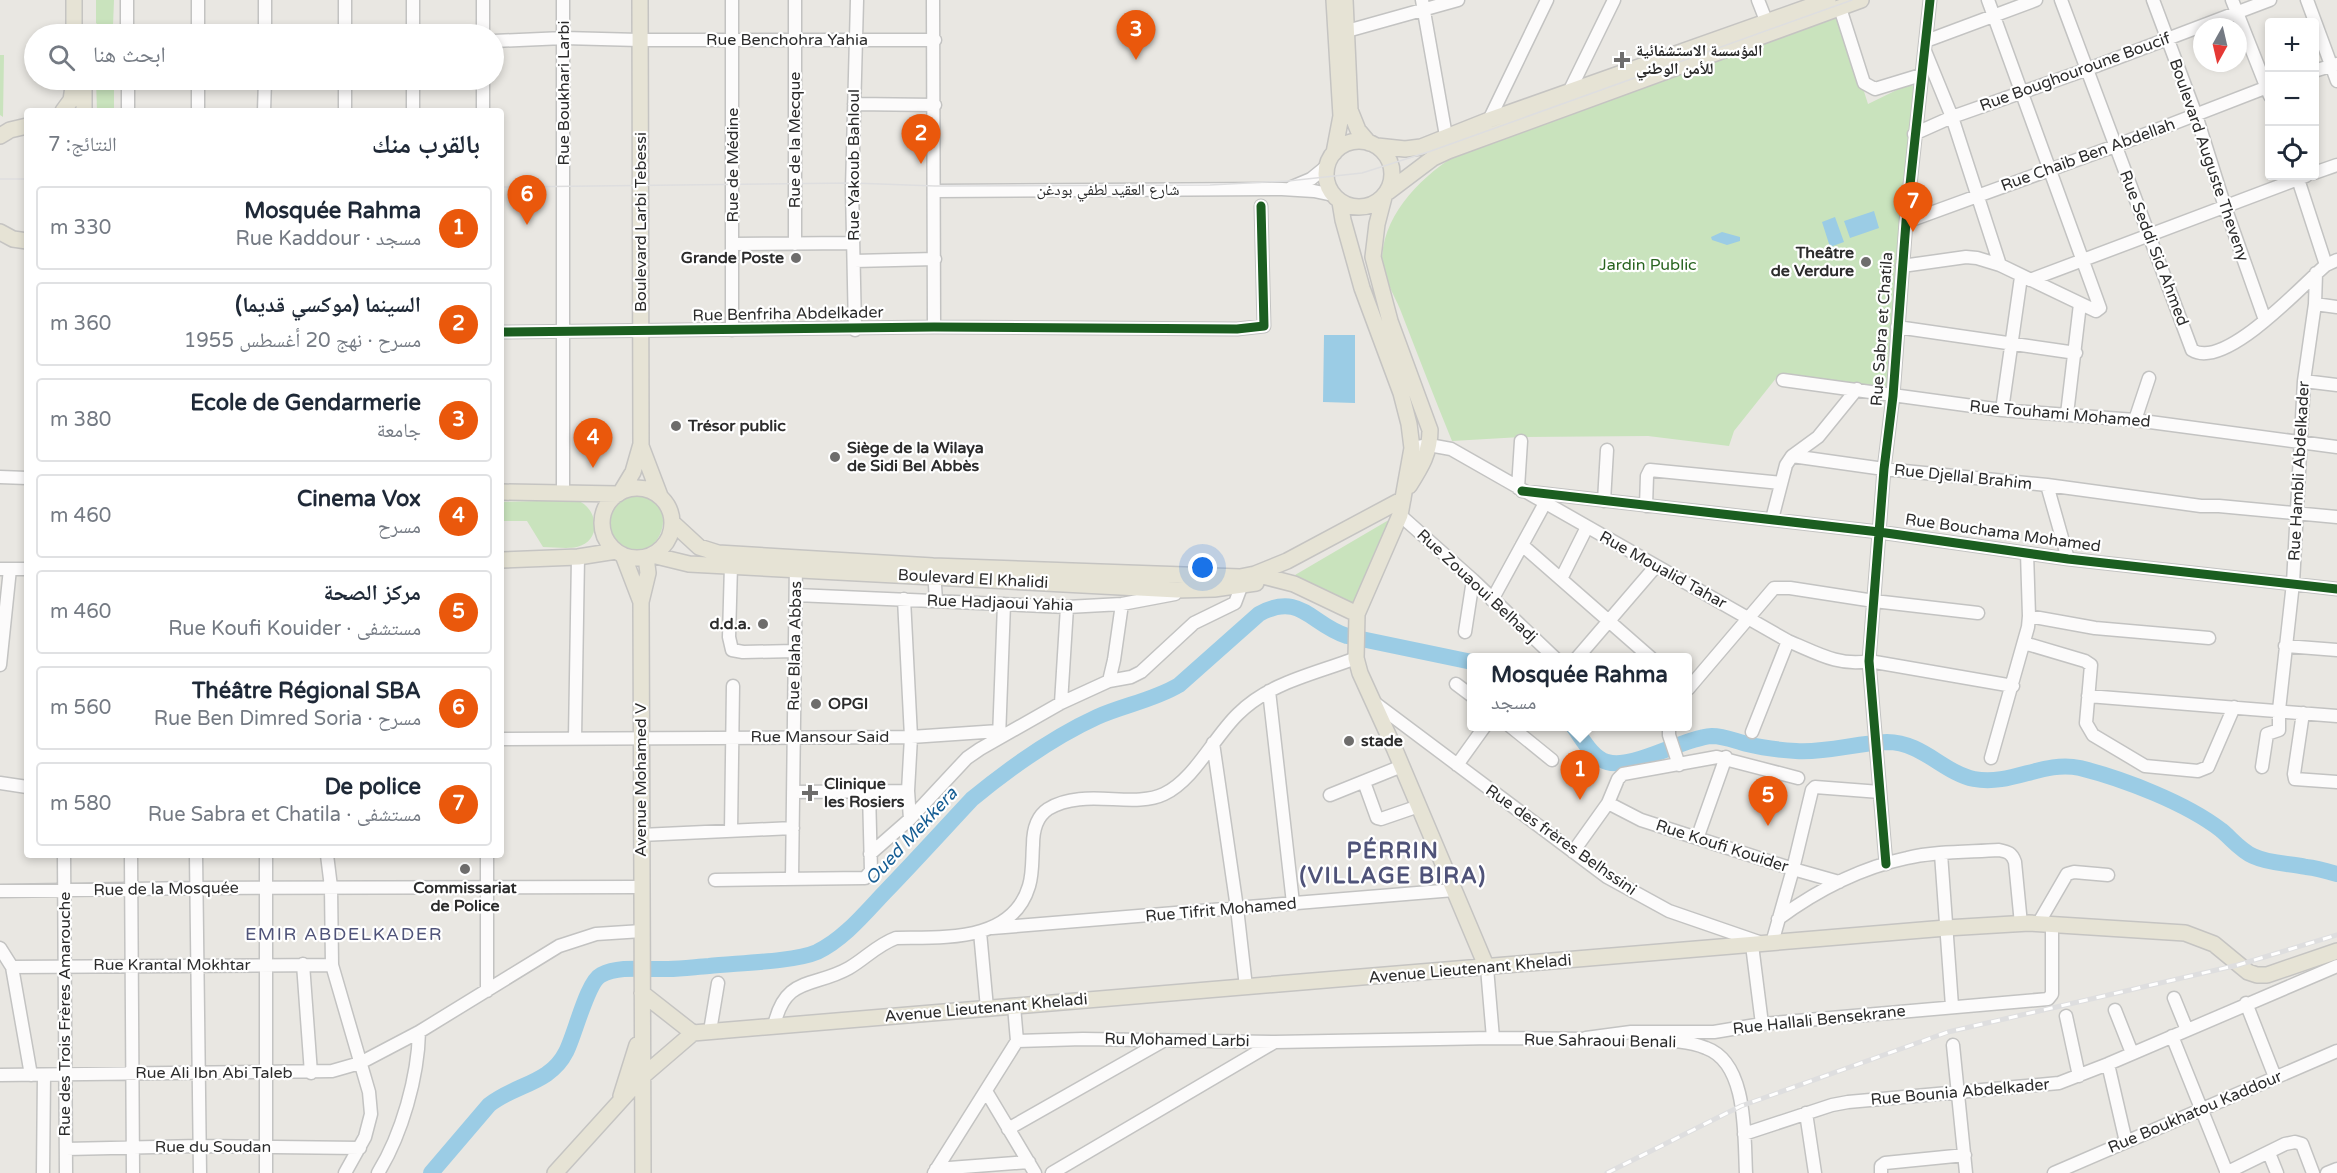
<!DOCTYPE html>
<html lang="ar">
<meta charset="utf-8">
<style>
:root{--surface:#fff;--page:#f2f2f3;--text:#1f2937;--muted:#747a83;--line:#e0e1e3;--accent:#ea580c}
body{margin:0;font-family:"Varela Round","Noto Naskh Arabic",sans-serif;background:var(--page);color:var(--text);direction:rtl}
.controls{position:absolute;right:18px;top:18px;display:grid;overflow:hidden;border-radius:6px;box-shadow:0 3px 9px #0003}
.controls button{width:54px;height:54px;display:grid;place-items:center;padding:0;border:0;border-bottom:2px solid var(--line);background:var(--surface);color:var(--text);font:30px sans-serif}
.compass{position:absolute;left:2193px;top:18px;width:54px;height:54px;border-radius:50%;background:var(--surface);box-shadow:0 3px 9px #0003;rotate:188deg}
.you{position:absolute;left:1203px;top:568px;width:21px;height:21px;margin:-15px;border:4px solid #fff;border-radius:50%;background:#1a73e8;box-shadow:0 0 0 9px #1a73e833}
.badge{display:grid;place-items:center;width:39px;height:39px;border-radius:50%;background:var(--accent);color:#fff;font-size:20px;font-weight:700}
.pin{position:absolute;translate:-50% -50px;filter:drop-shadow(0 2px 3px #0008)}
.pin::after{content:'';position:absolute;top:32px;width:21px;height:18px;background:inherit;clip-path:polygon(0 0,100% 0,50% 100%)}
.popup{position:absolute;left:1467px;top:653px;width:225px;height:78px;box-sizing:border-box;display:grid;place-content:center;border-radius:6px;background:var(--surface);filter:drop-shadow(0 2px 4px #0005);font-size:20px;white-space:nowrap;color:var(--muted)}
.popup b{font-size:22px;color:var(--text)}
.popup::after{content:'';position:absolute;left:50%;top:100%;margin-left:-12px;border:12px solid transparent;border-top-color:var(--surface)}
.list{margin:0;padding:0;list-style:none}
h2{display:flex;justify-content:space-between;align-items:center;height:78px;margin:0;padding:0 24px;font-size:26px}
h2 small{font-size:20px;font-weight:400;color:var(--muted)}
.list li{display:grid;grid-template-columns:39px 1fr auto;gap:18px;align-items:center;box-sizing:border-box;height:84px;margin:0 12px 12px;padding:0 12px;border:2px solid var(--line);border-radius:6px}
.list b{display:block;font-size:22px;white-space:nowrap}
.list p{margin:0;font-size:20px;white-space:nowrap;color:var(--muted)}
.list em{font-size:20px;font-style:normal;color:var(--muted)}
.icon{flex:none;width:33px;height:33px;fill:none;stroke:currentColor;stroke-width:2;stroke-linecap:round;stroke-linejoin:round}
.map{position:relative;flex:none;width:2337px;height:1173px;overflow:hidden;direction:ltr}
.search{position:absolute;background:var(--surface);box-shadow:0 3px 9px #0003;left:24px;top:24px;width:480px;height:66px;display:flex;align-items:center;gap:15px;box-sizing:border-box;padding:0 21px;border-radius:33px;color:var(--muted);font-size:22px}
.panel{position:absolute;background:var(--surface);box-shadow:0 3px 9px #0003;left:24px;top:108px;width:480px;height:750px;border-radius:6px;direction:rtl}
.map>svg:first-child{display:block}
.green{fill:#c9e3bd}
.water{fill:#9bcce5}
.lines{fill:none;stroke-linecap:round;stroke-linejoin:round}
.river{stroke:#9bcce5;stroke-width:16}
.minor-casing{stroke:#c3c3c2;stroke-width:15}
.major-casing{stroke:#c5c4c2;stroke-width:18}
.minor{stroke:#fcfbfb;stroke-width:12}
.major{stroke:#e6e3d5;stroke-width:15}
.tram{stroke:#dededf;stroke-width:1.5}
.rail-casing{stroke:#dededf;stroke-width:5}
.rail{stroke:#fff;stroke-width:3;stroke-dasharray:9;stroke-linecap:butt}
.cycleway-casing{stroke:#fff;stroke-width:13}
.cycleway{stroke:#1b5e20;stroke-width:9}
.poi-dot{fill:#6e6d6c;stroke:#fff;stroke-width:2}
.labels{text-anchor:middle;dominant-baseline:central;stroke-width:4.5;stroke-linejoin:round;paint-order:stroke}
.street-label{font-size:16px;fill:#2c2c2c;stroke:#fff}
.poi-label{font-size:16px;font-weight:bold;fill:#2c2c2c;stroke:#fff;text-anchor:start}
.park-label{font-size:16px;fill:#286420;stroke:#fff}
.water-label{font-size:18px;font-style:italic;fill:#175e94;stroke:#fff}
.neighbourhood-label{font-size:18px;letter-spacing:1.5px;fill:#4f5379;stroke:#fff}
.district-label{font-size:22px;font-weight:bold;letter-spacing:1.5px;fill:#4f5379;stroke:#fff}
</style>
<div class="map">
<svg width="2337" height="1173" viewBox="0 0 2337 1173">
<rect width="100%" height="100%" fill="#e9e7e2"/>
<path class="green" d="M96,0H114L113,26L105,32L96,23Z
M1839,13L1868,104L1911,83L1919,97L1898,329L1887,391L1777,377L1734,431L1729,446L1648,436L1521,437L1452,441C1434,397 1417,353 1400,309C1394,294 1381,274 1382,258C1384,212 1424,174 1461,152Z
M0,55H4L3,117L0,115Z
M96,80H114V111H97Z
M634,494C696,503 644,587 613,537C606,526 611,513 617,502Z
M577,500C599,509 602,541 577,547C567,549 554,547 543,547L527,521H501V502Z
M1399,514L1358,608L1295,575Z"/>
<path class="water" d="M1874,211L1879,228L1850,238L1844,221Z
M1835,217L1844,242L1830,247L1822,222Z
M1722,232L1740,237V241L1727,245L1712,240L1711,237Z
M1324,335H1355V403L1323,402Z"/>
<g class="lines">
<path class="river" d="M1573,726C1582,738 1592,758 1607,762C1633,770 1682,738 1712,736C1724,736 1735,741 1747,744C1763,748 1780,750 1796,751C1827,753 1856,743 1887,742C1922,742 1944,773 1974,779C2012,786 2043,760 2080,768C2124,779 2186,803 2221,830C2232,839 2240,850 2253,856C2270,864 2288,863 2306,867C2316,868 2327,871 2337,874
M431,1173L489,1105C515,1084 550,1084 566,1052C575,1035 587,982 601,975C620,965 647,970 668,969C682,969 695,967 709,966C736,963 794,962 817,952C844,939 865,913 885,892C915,861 943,830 972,799C1011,767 1051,738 1097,717C1124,705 1154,700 1179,685L1259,614C1301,591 1311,625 1347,636L1472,662"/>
<defs>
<path id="minor" d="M198,0V34
M265,0V34
M413,0V34
M483,0V34
M732,0V330
M795,0V244
M933,0L934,327
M1422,0L1446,136
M1758,0L1767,23
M2061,0L2192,350C2225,371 2302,285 2326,265L2337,260
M2153,0L2196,115L2225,207L2265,320
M2232,0L2270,96
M2307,0L2337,81
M1840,8L1864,83L1875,89L1921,75
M1347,31L1458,0
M127,34V0
M345,34V0
M494,41L564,38L639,40H935
M1926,41L2036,0
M1925,51L1952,117L2000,265
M2314,71L2337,64
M128,80V111
M198,80V111
M345,80V111
M413,80V111
M1568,94L1614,0
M854,104L935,105
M264,111L265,80
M483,111V80
M1489,120L1547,0
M1914,134L1952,117L2088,69L2270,0
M2314,173L2337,165
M2297,176L2326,265
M1292,187L1311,179L1327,166
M934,191L1282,189L1314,191L1333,195
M1906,222L2115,146L2270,86
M733,244L853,243
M854,261L935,259
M1902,266L1966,257L1977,258L2000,265L2096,311L2100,308L1988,0
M2030,280L2306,176
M2315,304L2337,307
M1897,327L2076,353
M855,330L852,189L857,0
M501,332L934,327L1237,329L1264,326L1261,206
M1783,380L2002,410L2135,420L2337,447
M2304,381L2337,385
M2002,410L2021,277
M2067,414L2080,304
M2135,420L2149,378
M1412,448L1429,445L1451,449L1788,641C1815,652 1839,667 1869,661L2013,686
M1792,456L1818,437L1857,389
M0,477L27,478
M2047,485L2068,559
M1518,488L1521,441
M1522,491L1879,532L2068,559L2337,589
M563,492V0
M1604,501L1607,450
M1646,506L1647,476L1650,470L1781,483
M1400,515L1473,580L1555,658
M1772,519L1786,465L1792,456L1884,469L2047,485L2201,506H2219L2337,517
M1522,545L1651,658
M731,565L729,637L732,650L743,652L795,651
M0,569H27
M934,570L936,601
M1561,579L1587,527
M796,595L1067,607L1122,604L1175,594
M904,599L911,737L908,791L910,819
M1492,600L1545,503
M2029,616L2095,628L2209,638
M1465,632L1473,580
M2024,643L2085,661L2091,665L2086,723L2093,735L2145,766L2198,771L2208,767L2234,707
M2285,646L2337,650
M1577,658L1656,566
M0,665L10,569
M1109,681L1131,677L1141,672L1194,623L1235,603L1241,587
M1456,684L1472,696
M1688,689L1774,588H1790L1874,601L1978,613
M1269,691L1293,903
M2088,696L2337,716
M1061,703L1067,607
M1375,703L1607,877L1669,911L1759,942
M2303,713L2294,774L2295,779L2337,782
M1510,726L1552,760
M1669,726V735L1679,765
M1752,732L1788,641
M575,738L578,557
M999,738L1004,604
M501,739L911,737L999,731
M1213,743L1237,908L1246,987
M1991,758L2028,627L2029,616L2027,553
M1457,765L1485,726
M2262,767L2267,734L2279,730V710L2293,583L2304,381L2315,304L2316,273
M1364,782L1377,818L1381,819L1419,806
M0,783L27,787
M793,792L908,791
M1330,795L1402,766
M1608,803L1641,820L1793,869L1839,882
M731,831L733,686
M641,835L793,828
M1698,836L1726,757
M1573,852L1608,803L1618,779L1623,774L1717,757L1798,778
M870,854L910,819L967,758L980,749L1061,703L1109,681L1114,660L1122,604
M1941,854L1952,1006
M64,855L66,1173
M131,855L133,1173
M196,855L200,1173
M327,855L331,887L332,965L369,1092L371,1114L365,1137L345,1173
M487,855V991
M1886,864L1869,661L1884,469L1893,396L1906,222L1930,0
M792,878L796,562
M715,880L865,878L871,871L869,792
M0,891L196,888L641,887
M1778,919C1816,891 1860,868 1907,858C1936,851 1969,852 1999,850C2008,852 2012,853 2015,862L2021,924
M2038,924L2067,874L2074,872L2108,875
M992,928L1454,890
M980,932L987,1008
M1772,943L1793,869L1812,790L1815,787L1880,792
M1752,945L1762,1024
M0,948L12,967L31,1075
M303,964L311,1073
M12,967L332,965
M1487,968L1493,1038L1593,1039
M2174,998L2187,1030
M2246,1003L2275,1077
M1014,1006L1017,1041
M2115,1010L2132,1053
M2066,1016L2079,1076
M774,1026C785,975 814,988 849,968C866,958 877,945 896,938C943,937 1012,943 1029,886C1033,873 1032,858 1033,845C1033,832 1036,817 1048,809C1083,787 1133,809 1164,794C1194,780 1214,737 1238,714C1270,682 1315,674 1356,658
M710,1031L718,983
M2172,1036L2227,1173
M1586,1038L1631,1032H1714L1762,1024L2048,999L2052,994V925
M1637,1040C1660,1041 1684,1039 1706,1048C1748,1063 1744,1136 1746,1173
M1953,1045L1966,1173
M2108,1064L2126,1142
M0,1075L332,1071L360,1063L419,1032
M986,1091L1035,1173
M1806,1113L1815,1173
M1008,1129L1163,1041
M1744,1134L1832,1105L1848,1102L2059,1083L2108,1064L2337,966
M66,1149L200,1146L360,1148
M2269,1153L2277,1173
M936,1169L1029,1162
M43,1173L44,1075
M266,1173V855
M378,1173C402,1134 418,1077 419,1032L559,946L596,934L642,931
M934,1173L1017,1041L1083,1039L1275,1042L1493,1038
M1052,1173L1273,1043
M1881,1173V1166L1885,1163L1965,1155
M2054,1173L2337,1051
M2226,1173L2285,1144L2295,1142L2302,1144L2313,1173
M2327,1173L2337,1169"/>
<path id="major" d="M74,0V34
M1345,0L1350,110L1358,130L1369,143
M63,111L71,100L74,80
M84,111V80
M0,136L10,130L27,126
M1326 174a33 33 0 1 1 66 0a33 33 0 1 1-66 0Z
M1377,146L1405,149L1421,147L1489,120L1828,0
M1334,153L1341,116L1334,0
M1388,192L1433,158L1448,151L1861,0
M1384,197L1377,224L1373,257L1390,321L1430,430C1430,453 1421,467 1409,486
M1340,202L1343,220L1362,288L1401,393L1409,424L1412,448L1400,515L1357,614L1356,658L1360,673L1395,750L1487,968
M0,232L13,239L27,241
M641,446L660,496
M602 523a35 35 0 1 1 70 0a35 35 0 1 1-70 0Z
M501,492L618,494
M621,492L633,472L641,444L640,0
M673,523L699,547L718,553L933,566L1240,577L1255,574L1287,561L1403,499
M623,555L641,602
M652,555L689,564L1177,590L1214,589L1256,583
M501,560L578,557L616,551
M1255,574L1294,584L1357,614
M642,993L693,1033
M693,1033L1946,928L2029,923L2185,933L2214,944L2248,972L2257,975H2267L2337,951
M621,1096L637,1045
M555,1173L643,1076L693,1033
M643,1173L641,602L648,573L646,557"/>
</defs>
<use href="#minor" class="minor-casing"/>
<use href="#major" class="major-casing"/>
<use href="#minor" class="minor"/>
<use href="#major" class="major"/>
<path class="tram" d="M0,179H27
M501,187L853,183L935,186L1210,185L1288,181L1362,173L1431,151L1852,0"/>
<defs>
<path id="rail" d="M1607,1173L1741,1106L1948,1032L2238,965L2337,935"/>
</defs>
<use href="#rail" class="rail-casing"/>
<use href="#rail" class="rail"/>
<defs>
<path id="cycleway" d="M501,332L934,327L1237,329L1264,326L1261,206
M1522,491L1879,532L2068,559L2337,589
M1886,864L1869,661L1884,469L1893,396L1906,222L1930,0"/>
</defs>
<use href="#cycleway" class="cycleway-casing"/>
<use href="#cycleway" class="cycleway"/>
</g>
<g class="poi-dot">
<path d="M1619 51h6v6h6v6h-6v6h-6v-6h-6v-6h6z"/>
<circle cx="796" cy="258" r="6"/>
<circle cx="1866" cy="262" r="6"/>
<circle cx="676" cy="426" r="6"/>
<circle cx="835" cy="457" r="6"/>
<circle cx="763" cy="624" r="6"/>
<circle cx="816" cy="704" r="6"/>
<circle cx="1349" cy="741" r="6"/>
<path d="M807 784h6v6h6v6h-6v6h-6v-6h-6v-6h6z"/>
<circle cx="465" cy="869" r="6"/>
</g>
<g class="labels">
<g class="street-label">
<text x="787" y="40">Rue Benchohra Yahia</text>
<text transform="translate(2075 72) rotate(-20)">Rue Boughouroune Boucif</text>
<text transform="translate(564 93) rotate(-90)">Rue Boukhari Larbi</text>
<text transform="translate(795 140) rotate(-90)">Rue de la Mecque</text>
<text transform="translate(2088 155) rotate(-20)">Rue Chaib Ben Abdellah</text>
<text transform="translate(2209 160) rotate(71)">Boulevard Auguste Theveny</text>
<text transform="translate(733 165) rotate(-90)">Rue de Médine</text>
<text transform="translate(854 165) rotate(-90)">Rue Yakoub Bahloul</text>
<text x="1108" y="190">شارع العقيد لطفي بودغن</text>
<text transform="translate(641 222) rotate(-90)">Boulevard Larbi Tebessi</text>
<text transform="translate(2154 248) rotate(69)">Rue Seddi Sid Ahmed</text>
<text transform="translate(788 314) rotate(-1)">Rue Benfriha Abdelkader</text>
<text transform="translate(1882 329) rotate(-86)">Rue Sabra et Chatila</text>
<text transform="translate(2060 414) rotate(5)">Rue Touhami Mohamed</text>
<text transform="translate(2299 471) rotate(-87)">Rue Hambli Abdelkader</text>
<text transform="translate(1963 477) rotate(6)">Rue Djellal Brahim</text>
<text transform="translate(2003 533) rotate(8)">Rue Bouchama Mohamed</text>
<text transform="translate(1663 570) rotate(29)">Rue Moualid Tahar</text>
<text transform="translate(973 579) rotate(3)">Boulevard El Khalidi</text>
<text transform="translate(1477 586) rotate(43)">Rue Zouaoui Belhadj</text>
<text transform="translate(1000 603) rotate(2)">Rue Hadjaoui Yahia</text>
<text transform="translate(795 646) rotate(-89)">Rue Blaha Abbas</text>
<text x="820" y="737">Rue Mansour Said</text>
<text transform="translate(641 780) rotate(-90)">Avenue Mohamed V</text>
<text transform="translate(1561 840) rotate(35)">Rue des frères Belhssini</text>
<text transform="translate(1722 846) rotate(18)">Rue Koufi Kouider</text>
<text transform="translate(166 889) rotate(-1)">Rue de la Mosquée</text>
<text transform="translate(1221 910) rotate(-5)">Rue Tifrit Mohamed</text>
<text x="172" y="965">Rue Krantal Mokhtar</text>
<text transform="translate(1470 969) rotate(-5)">Avenue Lieutenant Kheladi</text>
<text transform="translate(986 1008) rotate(-5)">Avenue Lieutenant Kheladi</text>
<text transform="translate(65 1014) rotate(-90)">Rue des Trois Frères Amarouche</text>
<text transform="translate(1819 1020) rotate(-6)">Rue Hallali Bensekrane</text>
<text transform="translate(1177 1040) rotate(1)">Ru Mohamed Larbi</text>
<text transform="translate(1600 1041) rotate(1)">Rue Sahraoui Benali</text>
<text x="214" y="1073">Rue Ali Ibn Abi Taleb</text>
<text transform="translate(1960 1092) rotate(-5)">Rue Bounia Abdelkader</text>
<text transform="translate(2195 1112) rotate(-23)">Rue Boukhatou Kaddour</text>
<text x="213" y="1147">Rue du Soudan</text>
</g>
<g class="poi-label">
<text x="1636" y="51">المؤسسة الاستشفائية<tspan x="1636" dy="18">للأمن الوطني</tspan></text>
<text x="1854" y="253" text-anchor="end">Theâtre<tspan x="1854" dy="18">de Verdure</tspan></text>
<text x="784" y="258" text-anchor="end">Grande Poste</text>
<text x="688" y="426">Trésor public</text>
<text x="847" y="448">Siège de la Wilaya<tspan x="847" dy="18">de Sidi Bel Abbès</tspan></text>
<text x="751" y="624" text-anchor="end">d.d.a.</text>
<text x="828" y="704">OPGI</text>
<text x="1361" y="741">stade</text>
<text x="824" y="784">Clinique<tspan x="824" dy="18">les Rosiers</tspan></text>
<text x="465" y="888" text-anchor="middle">Commissariat<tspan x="465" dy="18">de Police</tspan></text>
</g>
<g class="park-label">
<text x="1648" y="265">Jardin Public</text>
</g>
<g class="water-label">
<text transform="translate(911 836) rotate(-47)">Oued Mekkera</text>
</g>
<g class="neighbourhood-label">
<text x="344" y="934">EMIR ABDELKADER</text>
</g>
<g class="district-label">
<text x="1393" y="851">PÉRRIN<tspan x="1393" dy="25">(VILLAGE BIRA)</tspan></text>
</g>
</g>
</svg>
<div class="controls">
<button>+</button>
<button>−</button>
<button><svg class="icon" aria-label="locate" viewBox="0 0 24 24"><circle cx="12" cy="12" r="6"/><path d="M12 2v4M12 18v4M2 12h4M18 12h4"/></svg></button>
</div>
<svg class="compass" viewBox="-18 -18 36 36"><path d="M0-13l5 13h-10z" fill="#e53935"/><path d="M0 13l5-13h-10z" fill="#747a83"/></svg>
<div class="you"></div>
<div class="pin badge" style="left:1580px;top:800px">1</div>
<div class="popup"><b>Mosquée Rahma</b>مسجد</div>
<div class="pin badge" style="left:921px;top:164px">2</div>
<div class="pin badge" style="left:1136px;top:60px">3</div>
<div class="pin badge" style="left:593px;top:468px">4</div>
<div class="pin badge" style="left:1768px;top:826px">5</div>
<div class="pin badge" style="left:527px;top:225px">6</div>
<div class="pin badge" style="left:1913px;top:232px">7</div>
<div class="search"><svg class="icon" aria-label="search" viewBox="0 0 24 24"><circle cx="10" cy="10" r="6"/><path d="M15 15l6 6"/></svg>ابحث هنا</div>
<section class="panel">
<h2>بالقرب منك<small>النتائج: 7</small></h2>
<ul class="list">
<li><span class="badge">1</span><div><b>Mosquée Rahma</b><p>مسجد · Rue Kaddour</p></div><em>330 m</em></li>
<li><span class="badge">2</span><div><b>السينما (موكسي قديما)</b><p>مسرح · نهج 20 أغسطس 1955</p></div><em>360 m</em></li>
<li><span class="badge">3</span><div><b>Ecole de Gendarmerie</b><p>جامعة</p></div><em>380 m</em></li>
<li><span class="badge">4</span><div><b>Cinema Vox</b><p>مسرح</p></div><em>460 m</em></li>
<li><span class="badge">5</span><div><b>مركز الصحة</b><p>مستشفى · Rue Koufi Kouider</p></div><em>460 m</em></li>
<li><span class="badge">6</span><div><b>Théâtre Régional SBA</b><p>مسرح · Rue Ben Dimred Soria</p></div><em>560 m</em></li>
<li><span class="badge">7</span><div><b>De police</b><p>مستشفى · Rue Sabra et Chatila</p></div><em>580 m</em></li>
</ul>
</section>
</div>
